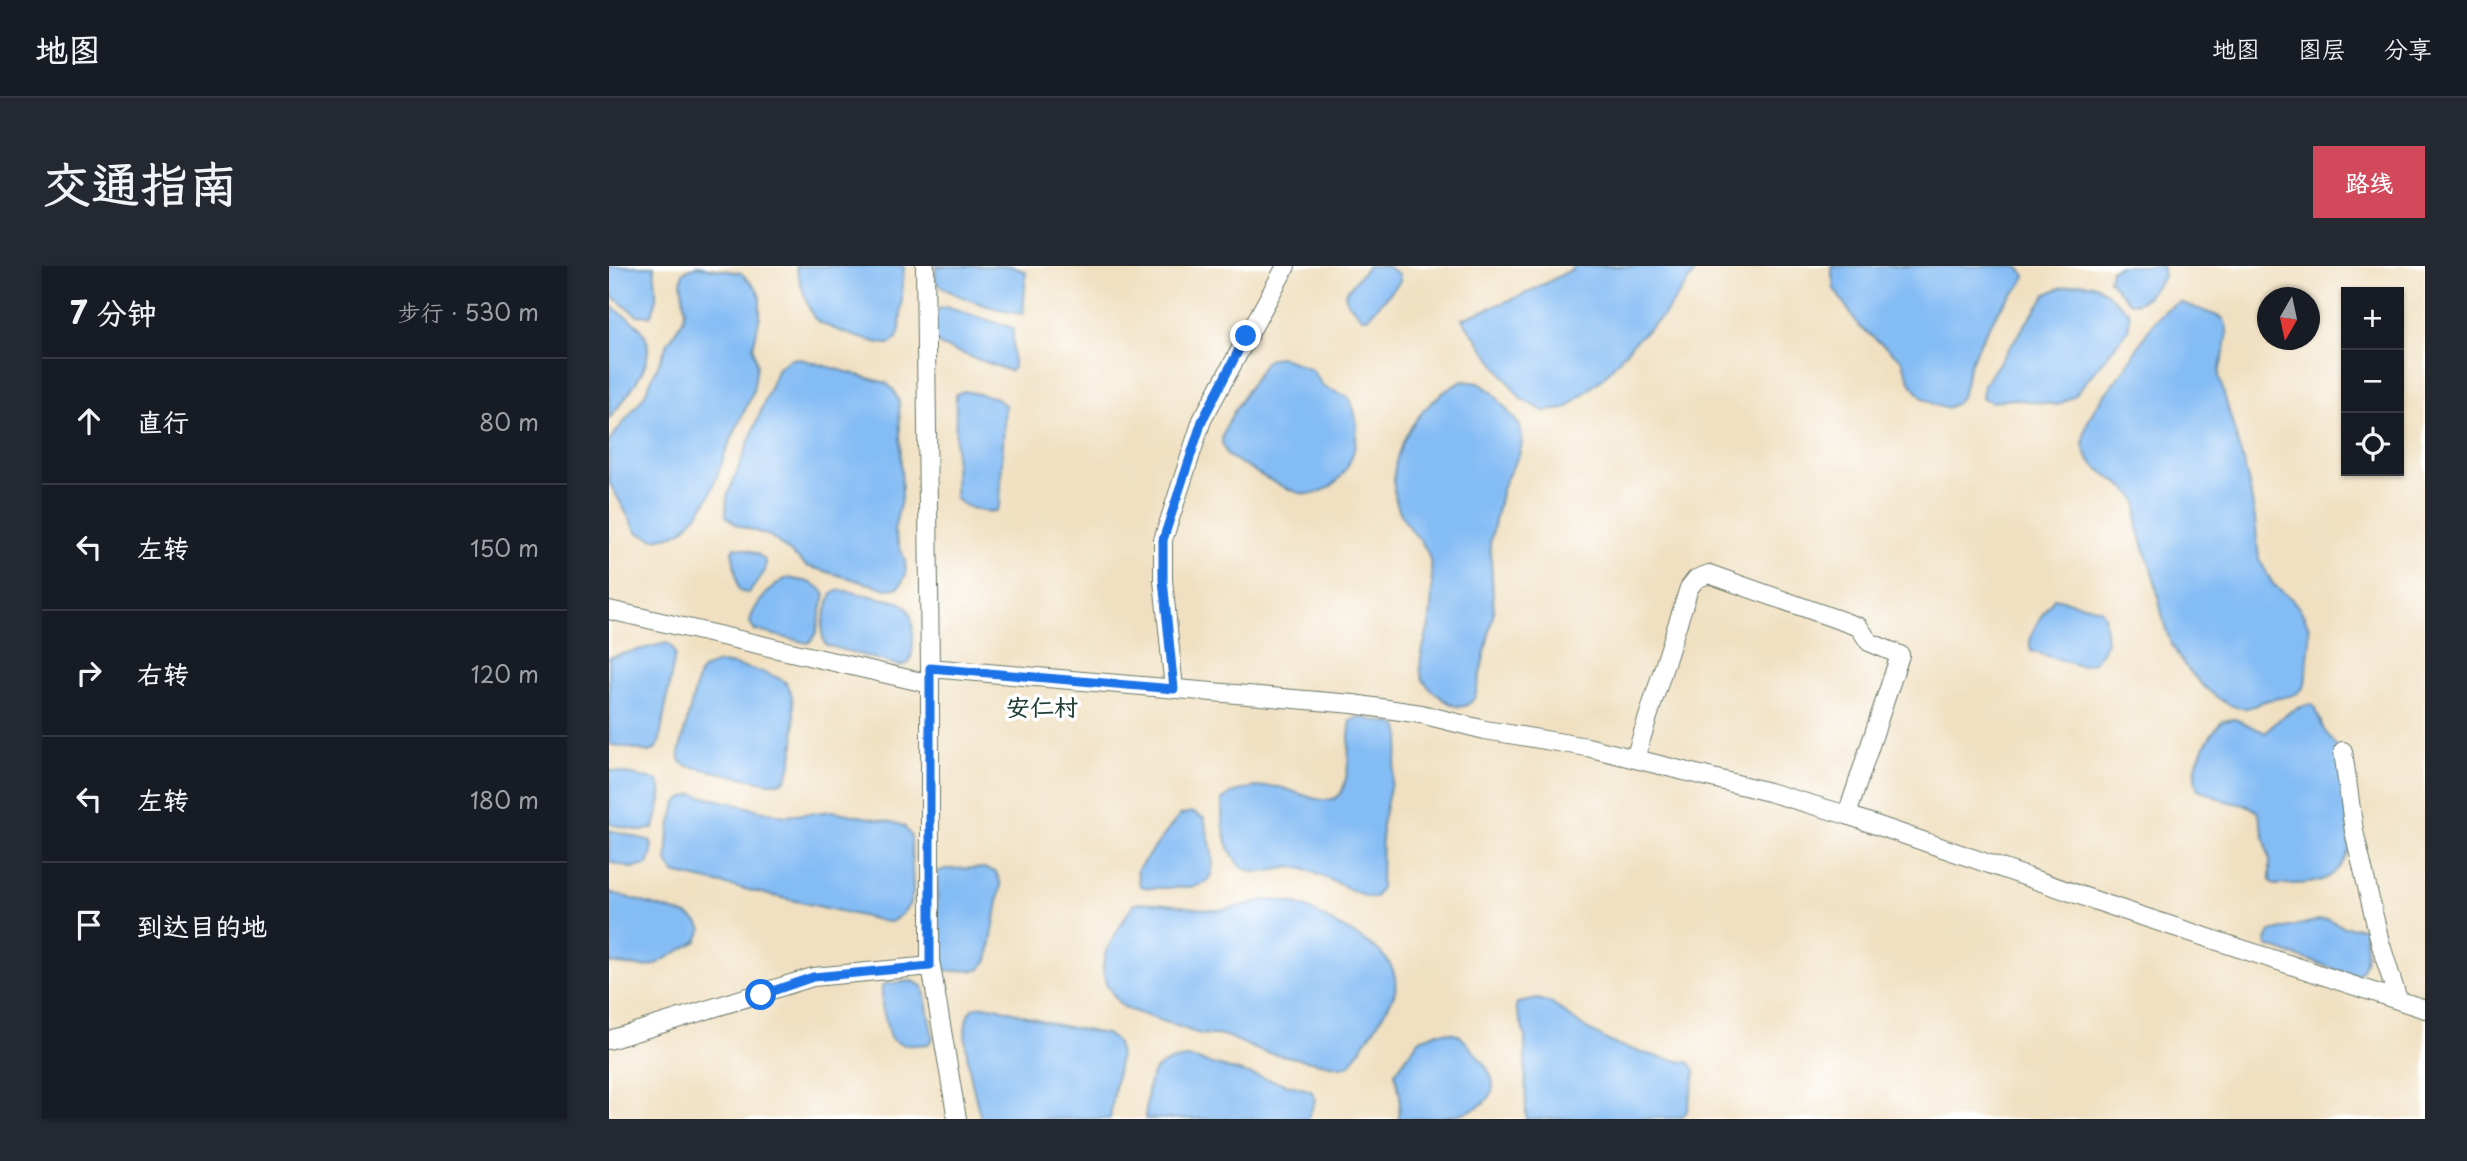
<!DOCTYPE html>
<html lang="zh">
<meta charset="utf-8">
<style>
:root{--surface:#171b24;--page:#242831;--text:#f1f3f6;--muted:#9ea1a6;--line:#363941;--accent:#d1495b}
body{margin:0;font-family:"Playpen Sans","LXGW WenKai TC",sans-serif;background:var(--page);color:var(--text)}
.controls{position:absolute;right:21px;top:21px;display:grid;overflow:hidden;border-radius:0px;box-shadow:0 2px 5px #0004}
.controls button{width:63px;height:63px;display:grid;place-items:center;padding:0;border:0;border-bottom:2px solid var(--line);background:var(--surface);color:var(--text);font:35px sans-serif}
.compass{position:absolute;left:1648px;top:21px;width:63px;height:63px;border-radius:50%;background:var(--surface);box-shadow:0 2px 5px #0004;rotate:189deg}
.stop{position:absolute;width:21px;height:21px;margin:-16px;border:5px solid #1a73e8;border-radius:50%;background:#fff}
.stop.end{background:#1a73e8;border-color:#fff;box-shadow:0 2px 7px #0008}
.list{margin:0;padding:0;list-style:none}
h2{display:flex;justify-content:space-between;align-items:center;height:91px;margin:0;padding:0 28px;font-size:30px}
h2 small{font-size:23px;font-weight:400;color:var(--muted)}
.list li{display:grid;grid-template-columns:46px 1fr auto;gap:21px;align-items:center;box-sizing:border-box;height:126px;padding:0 28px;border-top:2px solid var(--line)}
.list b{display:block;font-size:26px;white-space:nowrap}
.list em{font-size:23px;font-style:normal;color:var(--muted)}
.icon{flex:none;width:38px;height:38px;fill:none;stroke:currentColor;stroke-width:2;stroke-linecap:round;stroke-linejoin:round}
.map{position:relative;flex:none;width:1816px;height:853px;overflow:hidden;border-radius:0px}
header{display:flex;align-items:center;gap:42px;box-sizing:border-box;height:98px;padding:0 35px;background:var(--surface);border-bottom:2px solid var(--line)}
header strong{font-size:33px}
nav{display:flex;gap:38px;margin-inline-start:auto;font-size:24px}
.intro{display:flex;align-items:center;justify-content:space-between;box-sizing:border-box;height:168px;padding:0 42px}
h1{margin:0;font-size:49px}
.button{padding:18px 32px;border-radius:0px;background:var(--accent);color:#fff;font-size:24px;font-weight:700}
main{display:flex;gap:42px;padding:0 42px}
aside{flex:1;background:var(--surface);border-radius:0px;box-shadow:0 2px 5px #0004}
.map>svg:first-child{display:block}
.water{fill:#84bcf4;stroke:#527c94;stroke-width:2}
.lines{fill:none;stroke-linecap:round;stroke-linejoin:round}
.minor-casing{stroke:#687665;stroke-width:20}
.minor{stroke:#fff;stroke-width:18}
.route{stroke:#1a73e8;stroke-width:9}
.labels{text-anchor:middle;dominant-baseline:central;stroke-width:7;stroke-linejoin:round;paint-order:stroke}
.quarter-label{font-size:24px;font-weight:bold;fill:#1f3d34;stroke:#fff}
</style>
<header>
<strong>地图</strong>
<nav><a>地图</a><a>图层</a><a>分享</a></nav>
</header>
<div class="intro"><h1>交通指南</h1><a class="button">路线</a></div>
<main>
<aside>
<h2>7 分钟<small>步行 · 530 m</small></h2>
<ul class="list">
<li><svg class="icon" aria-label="ahead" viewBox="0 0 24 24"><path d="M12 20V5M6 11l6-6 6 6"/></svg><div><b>直行</b></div><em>80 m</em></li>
<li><svg class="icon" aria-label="left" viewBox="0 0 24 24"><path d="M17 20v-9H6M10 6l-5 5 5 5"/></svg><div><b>左转</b></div><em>150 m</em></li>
<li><svg class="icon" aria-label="right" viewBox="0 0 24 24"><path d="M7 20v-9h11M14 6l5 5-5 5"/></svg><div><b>右转</b></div><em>120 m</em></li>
<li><svg class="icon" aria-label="left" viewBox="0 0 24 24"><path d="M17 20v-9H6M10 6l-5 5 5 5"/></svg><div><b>左转</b></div><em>180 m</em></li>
<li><svg class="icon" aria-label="arrive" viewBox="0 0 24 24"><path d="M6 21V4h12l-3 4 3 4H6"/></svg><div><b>到达目的地</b></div></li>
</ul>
</aside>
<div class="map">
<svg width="1816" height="853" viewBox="0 0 1816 853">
<rect width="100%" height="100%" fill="#fff"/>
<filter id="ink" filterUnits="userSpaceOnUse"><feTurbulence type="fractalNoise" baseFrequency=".0143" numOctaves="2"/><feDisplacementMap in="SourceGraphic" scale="14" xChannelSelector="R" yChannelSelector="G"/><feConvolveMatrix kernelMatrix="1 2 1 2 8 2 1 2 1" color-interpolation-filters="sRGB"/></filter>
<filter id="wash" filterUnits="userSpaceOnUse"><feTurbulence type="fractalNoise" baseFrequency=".00686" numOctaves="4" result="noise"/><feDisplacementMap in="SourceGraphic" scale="28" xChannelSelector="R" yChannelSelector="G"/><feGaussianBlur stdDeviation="1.57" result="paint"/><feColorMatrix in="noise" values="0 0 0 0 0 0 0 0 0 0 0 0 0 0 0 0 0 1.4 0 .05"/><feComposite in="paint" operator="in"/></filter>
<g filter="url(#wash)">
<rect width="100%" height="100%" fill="#f0e0c1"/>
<path class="water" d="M0,0H45C46,17 51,36 41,50L28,49L0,28Z
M88,0L132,7L148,23L151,31V50L144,81L148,99L144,126L117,185L101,229L89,248L73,265L65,269L46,273L28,266L0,216V175L35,130L59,77L74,54L76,44L72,16L74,7L77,4Z
M187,0H295L291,63L288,72L281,78C269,79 214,61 206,53C200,47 190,11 187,0Z
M327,0H402L417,6L414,48C395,46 337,30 326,14Z
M759,0H777L790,8L791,16L758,52H754L738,36L736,27Z
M966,0H1090L1054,50L1025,76L995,111L956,143L935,145L912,133L853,53L916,28L962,4Z
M1222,0H1406L1413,4L1416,10C1413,22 1404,26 1397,35C1383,52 1361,92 1357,113C1355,127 1351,139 1336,142L1326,139L1313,131L1302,118L1293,94L1251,61L1225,23Z
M1509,0H1553L1555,10L1537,32L1527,37L1520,36L1500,14L1502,4Z
M1470,17L1487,19L1518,44L1521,50L1519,64L1466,129L1449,139L1404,133L1383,136L1373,132L1375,119L1437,28L1451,22Z
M1571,36L1614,52C1625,71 1611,91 1610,110L1639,214L1646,252L1650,293L1664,318L1683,333L1693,346L1700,361L1701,375L1696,419C1688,434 1668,430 1653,436C1649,438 1643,441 1638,442C1611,445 1574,401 1563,379C1553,359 1551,334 1545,312C1540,295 1533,278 1529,261C1527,252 1530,244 1528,235C1514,213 1481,207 1475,182C1473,173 1477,159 1481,151C1490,133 1505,118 1516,102C1531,81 1545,45 1571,36Z
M0,39C10,46 23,53 31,62C56,90 16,131 0,153Z
M337,41L404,62V102L401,105L332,80L326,74L325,56L329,43Z
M672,91L703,104L715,121L739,131C760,163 741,229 697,228C679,228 636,199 619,190C616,185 613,180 613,174C615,155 646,114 656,96L663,92Z
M188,92L277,117L284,123L290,136L293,229L285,265L296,295L297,308L291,320L287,322L278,323L198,300L161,270L128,259L117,250L118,231L169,102L180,94Z
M854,115L870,117L883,126L911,160L913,177L910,189L896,215L892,227L881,278L885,345L866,431C860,439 855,443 844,439C834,434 816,421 813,411C807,393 819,371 821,353C823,335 824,318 822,300C819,273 800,269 791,246C769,196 808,136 854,115Z
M355,125L385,131L396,139L391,238L387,245C373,247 356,242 346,232L347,128Z
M126,281C137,283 150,286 157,296L156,305L140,327L132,326L129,322L123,284Z
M179,312C194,315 207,315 216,328L207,367L202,375L198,377L145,364L141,356C143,341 165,316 179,312Z
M232,324L290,336C293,338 297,340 299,343C306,353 305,387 300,397L291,400L217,379C207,363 218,344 223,327Z
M1445,332L1491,343L1495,349L1498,375L1494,384L1484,397L1471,400L1422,385C1416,369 1436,345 1445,332Z
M58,377L62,380L66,388L50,478L44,485L40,486L0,478V391Z
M109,397C122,397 168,408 177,417C190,430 187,501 176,513C171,518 166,517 160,517L76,499L72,496L70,487L90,408L96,402Z
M1702,438L1706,442L1715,464L1731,485L1741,582C1725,622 1703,616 1666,619L1661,615V595L1649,546L1640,540L1616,535L1589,523C1578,501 1599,472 1613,455L1626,453L1657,467C1669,452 1682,443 1702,438Z
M749,451L789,459L792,470L773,559L772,621L766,632L758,631C737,622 716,610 694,603C679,598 666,606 651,606C618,608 612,557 613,534C628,522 651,519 670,521C687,524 723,547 733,524C743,502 737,478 742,455Z
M0,504L49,515C57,528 48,547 45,562L32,565L0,558Z
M84,528L176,550L223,545L283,556L295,560L302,570L304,627L300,639L292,649L282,656H278L65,607L58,596L60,565L67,538L73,532Z
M583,546L595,552C598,568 614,609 593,618C582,623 552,622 539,622L531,620L528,604L571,549Z
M0,564L42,575L43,587L39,599L22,602L0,596Z
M375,602L387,606L392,618L379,694L370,704L338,705L332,700L327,689L328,606L336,603Z
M0,626L78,649L89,656L93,663L88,675L45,699L36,701L0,697Z
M655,634C687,633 704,645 730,660C754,673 792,691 786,725C784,738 750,784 741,799L732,801L651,785L618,770L591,768L518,743L511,738L497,718L494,701L497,685L524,638C552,633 579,644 607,644C623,644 639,638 655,634Z
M1718,653L1735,661L1755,662C1756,677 1761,697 1749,708H1740L1658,680L1657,674L1661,666L1710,654Z
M303,715L314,720L324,772L319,778C305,779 293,782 281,772L273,740V720L276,718Z
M929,733L942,737L975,761L1005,778L1049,791L1081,797L1086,804V808L1078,845L1072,852L917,853L916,770L907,741L908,737Z
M375,740L387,741L448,759L497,768L507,775L511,788L501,853H372C366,831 349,767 360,747C363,741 369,741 375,740Z
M829,766C835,766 844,765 850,769C854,772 858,778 861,781C872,794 894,815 879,833C860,853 816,853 790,853L791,829L786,807L811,773Z
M581,792L699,824L703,826L706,834L699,853H536C541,814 535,795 581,792Z"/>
</g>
<g filter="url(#ink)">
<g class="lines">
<defs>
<path id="minor" d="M316,0L321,402V694L348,853
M0,344L321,418
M321,402L744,438L812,448L876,464L978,481L1160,526L1238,549L1511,643L1816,743
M565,423L554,314V274L593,154L677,0
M1734,485L1745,565L1771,676L1789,734
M1026,492L1080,322L1087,313L1100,308L1250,361L1260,376L1291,389L1238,549
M0,774L204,711L322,700"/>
</defs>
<use href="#minor" class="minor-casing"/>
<use href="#minor" class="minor"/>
</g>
</g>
<g class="lines" filter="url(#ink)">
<path class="route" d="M152,729L204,711L321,700V402L565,423L554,314V274L593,155L637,70"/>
</g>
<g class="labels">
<g class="quarter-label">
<text x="433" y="440">安仁村</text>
</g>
</g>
</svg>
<div class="controls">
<button>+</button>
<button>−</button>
<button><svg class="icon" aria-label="locate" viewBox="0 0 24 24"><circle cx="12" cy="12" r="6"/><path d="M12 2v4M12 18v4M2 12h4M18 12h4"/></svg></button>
</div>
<svg class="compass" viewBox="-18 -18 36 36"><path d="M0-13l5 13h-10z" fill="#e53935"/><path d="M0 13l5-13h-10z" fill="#9ea1a6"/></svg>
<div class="stop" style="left:152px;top:729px"></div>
<div class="stop end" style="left:637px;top:70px"></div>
</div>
</main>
